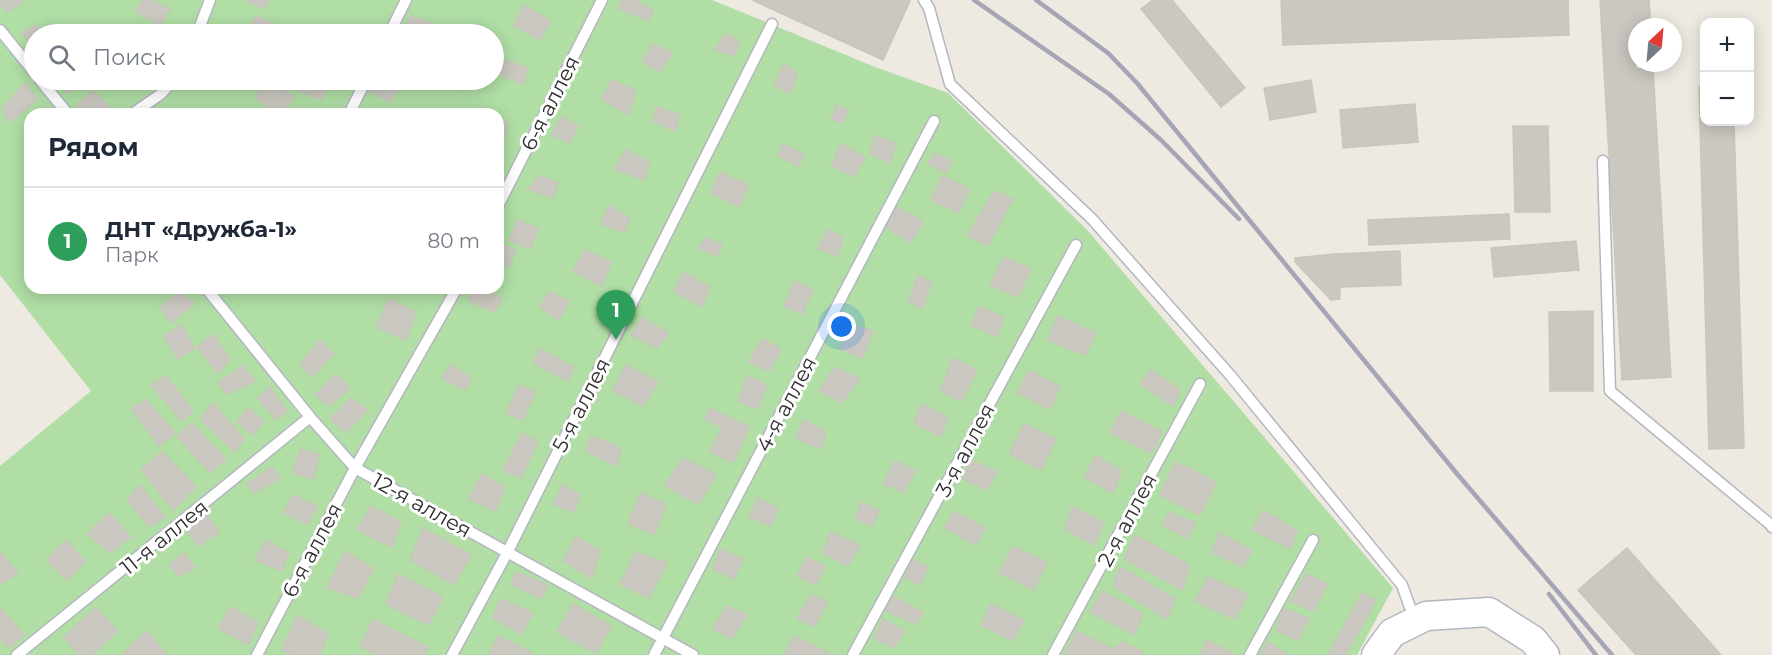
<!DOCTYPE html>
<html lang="ru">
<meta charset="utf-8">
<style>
:root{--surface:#fff;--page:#f6f6f7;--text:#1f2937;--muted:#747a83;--line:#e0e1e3;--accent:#b45309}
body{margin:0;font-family:Montserrat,sans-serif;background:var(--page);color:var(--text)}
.controls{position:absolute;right:18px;top:18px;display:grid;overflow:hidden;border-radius:12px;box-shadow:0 3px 15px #0003}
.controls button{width:54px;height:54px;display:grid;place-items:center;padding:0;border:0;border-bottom:2px solid var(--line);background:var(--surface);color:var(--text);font:30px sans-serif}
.compass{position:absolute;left:1628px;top:18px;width:54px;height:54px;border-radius:50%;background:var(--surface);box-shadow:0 3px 15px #0003;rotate:26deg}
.you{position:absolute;left:842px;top:327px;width:21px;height:21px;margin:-15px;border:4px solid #fff;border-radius:50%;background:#1a73e8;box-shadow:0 0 0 9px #1a73e833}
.badge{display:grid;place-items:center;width:39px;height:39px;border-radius:50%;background:var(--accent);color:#fff;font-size:20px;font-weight:700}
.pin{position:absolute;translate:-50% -50px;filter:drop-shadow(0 2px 3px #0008)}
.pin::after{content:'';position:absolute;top:32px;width:21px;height:18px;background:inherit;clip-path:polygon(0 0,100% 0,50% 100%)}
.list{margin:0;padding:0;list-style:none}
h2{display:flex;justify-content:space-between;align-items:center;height:78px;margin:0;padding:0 24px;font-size:26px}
h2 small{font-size:20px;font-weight:400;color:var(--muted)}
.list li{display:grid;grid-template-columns:39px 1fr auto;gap:18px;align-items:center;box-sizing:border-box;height:108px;padding:0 24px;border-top:2px solid var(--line)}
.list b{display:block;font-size:22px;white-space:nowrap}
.list p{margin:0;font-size:20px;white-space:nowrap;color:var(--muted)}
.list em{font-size:20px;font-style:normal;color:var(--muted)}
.icon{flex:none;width:33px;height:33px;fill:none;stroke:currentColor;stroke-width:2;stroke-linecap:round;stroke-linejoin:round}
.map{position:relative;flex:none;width:1772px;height:655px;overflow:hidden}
.search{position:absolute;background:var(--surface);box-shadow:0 3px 15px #0003;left:24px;top:24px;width:480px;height:66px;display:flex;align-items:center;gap:15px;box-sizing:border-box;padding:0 21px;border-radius:33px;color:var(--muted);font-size:22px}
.panel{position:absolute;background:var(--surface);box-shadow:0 3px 15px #0003;left:24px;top:108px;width:480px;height:186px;border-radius:18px}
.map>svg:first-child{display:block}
.green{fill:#b0dea5;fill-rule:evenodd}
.building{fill:#cac8c0;stroke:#c9c6bc;stroke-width:1.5}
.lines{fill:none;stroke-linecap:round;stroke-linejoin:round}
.lane-casing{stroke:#b5b6c0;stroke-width:13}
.secondary-casing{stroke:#b5b6c0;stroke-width:31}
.lane{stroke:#fff;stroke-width:10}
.secondary{stroke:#fff;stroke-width:28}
.rail{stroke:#a5a5b6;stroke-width:4.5}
.labels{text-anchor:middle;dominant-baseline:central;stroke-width:6;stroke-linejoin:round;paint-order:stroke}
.street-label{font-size:21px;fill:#2e2e2e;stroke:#fff}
</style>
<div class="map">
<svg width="1772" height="655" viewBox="0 0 1772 655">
<rect width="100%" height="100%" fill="#eeeae2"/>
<path class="green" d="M0,0H712L875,67L948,93L1088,231L1393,588L1357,655H0V466L91,391L0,275ZM34,34H494V80H34ZM30,114H498V288H30Z"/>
<path class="building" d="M0,0H20L22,3L7,12L0,3Z
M143,0H152L170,9L160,26L136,11Z
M245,0H269L265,9Z
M622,0H634L653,10L649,21L618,8Z
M752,0H907L910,1L883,60Z
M1153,0H1172L1245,88L1221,107L1141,9Z
M1281,0H1568L1569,35L1283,45Z
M1600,0H1649L1651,27H1637V37H1634L1636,69L1653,68L1671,377L1622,380Z
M524,5L551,21L540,40L514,26Z
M256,16L273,24L268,34H257L249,30Z
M411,16L431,23L426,34H407L403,32Z
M36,25L44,34H34V47L22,33Z
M725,34L739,41L735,56L715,50Z
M652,44L672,53L660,72L643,62Z
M498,57L527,68L524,84L494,72V66Z
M784,64L797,73L790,93L774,85Z
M57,80H82L67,93L55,82Z
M117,80H145L123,89Z
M266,80L294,96L284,114H280L255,98Z
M300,80H330L321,100L295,89Z
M375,80H390L401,85L390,102L369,91Z
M612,80L636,91L628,115L601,99Z
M1311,80L1316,112L1270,120L1264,88Z
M25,83L38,99L10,122L2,109Z
M1699,87H1704V122H1734L1744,448L1709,449Z
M94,91L110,108L101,114H85L77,105Z
M1415,104L1418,142L1343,148L1340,110Z
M836,105L849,111L842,123L831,119Z
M656,107L680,115L675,131L653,121Z
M561,117L578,126L569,143L552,135Z
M498,119L508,123L504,140L498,138Z
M1513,126H1548L1550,212H1515Z
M875,136L896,143L890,163L870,153Z
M783,144L804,154L799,166L778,156Z
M841,144L865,157L854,177L832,166Z
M626,150L650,163L644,180L615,169Z
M934,153L952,161L946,173L928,164Z
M720,172L748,185L740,207L711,193Z
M539,176L558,183L553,198L528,189Z
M942,176L970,189L959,213L931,200Z
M994,191L1013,199L988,245L967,236Z
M609,206L630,218L624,232L601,224Z
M896,207L923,221L911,242L885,227Z
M1509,214L1510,239L1369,245L1368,220Z
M518,220L538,229L530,249L509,240Z
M827,230L843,237L838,256L818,249Z
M705,238L723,244L717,256L699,248Z
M1576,241L1579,270L1494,277L1491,248Z
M502,244L516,250L508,267L498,263V250Z
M585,250L611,262L602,286L573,271Z
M1400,251L1401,285L1340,287V299L1331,300L1295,262V258L1335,254Z
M1004,257L1031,269L1018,297L990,285Z
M683,272L710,287L702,306L674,292Z
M918,276L932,282L922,308L908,302Z
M795,281L813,290L802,314L784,306Z
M472,288H480L502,298L494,312L468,300Z
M181,292L194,304L171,323L160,307Z
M549,292L569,301L559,320L540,307Z
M389,299L416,312L406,340L376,327Z
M979,307L1004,317L997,337L971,325Z
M1593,311V391H1550L1549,312Z
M1057,316L1096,333L1085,355L1048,340Z
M642,318L668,333L657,348L631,335Z
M850,324L873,331L863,358L840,349Z
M181,325L195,348L178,359L164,336Z
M213,334L230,359L218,374L197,347Z
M762,339L781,349L769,371L749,362Z
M320,340L334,354L312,377L300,365Z
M540,349L574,367L568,381L533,363Z
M953,358L977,370L962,401L940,391Z
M450,365L471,378L465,390L442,378Z
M626,365L658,382L643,406L613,391Z
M243,366L255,381L228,394L218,383Z
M835,367L859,379L842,403L819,391Z
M1151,370L1180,390L1173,406L1140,384Z
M1029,371L1060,386L1050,409L1017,393Z
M336,374L350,388L329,406L315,395Z
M166,376L193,411L182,421L151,385Z
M747,376L767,385L757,409L739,401Z
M519,385L535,392L523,420L506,413Z
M270,387L287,411L276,420L258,398Z
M351,398L368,410L346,432L330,419Z
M146,400L175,433L159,446L131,409Z
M213,403L244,439L235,452L200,419Z
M922,404L948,417L941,437L914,423Z
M248,408L264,421L252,435L237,422Z
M710,408L749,427L733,462L710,452L722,427L705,419Z
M1121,411L1162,432L1151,453L1110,433Z
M804,420L826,432L821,449L796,438Z
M192,423L226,459L211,473L177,437Z
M1024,424L1056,439L1041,470L1010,454Z
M522,433L538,441L521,478L503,470Z
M591,436L621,448L616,466L586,451Z
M301,449L319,454L314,479L292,473Z
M162,452L196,487L173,510L141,469Z
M1096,456L1122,471L1113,493L1084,477Z
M683,458L716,474L699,504L665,486Z
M971,460L997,472L987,490L962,479Z
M895,461L915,471L904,492L883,484Z
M1176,462L1216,482L1200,515L1160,495Z
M272,467L280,478L254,493L247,484Z
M482,474L505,487L495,511L468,499Z
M140,485L165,517L150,527L127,500Z
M563,485L580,495L574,512L553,504Z
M641,493L666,504L654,535L628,523Z
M292,495L317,506L308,524L284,513Z
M758,498L778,508L771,526L749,517Z
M862,502L879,511L872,526L855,518Z
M371,506L401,522L392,547L357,530Z
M1072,507L1104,523L1094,545L1065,529Z
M1263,510L1297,531L1291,549L1252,530Z
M954,511L985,528L976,545L945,528Z
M1169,512L1195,523L1187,538L1162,525Z
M109,513L131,537L110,553L87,534Z
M206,514L219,532L198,546L186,529Z
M423,528L471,555L454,585L410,560Z
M831,532L860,545L848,566L822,553Z
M1219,533L1252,550L1243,567L1212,552Z
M1135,535L1189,565L1183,590L1124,559Z
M576,537L600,551L592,578L563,561Z
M66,540L85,562L67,580L47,560Z
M266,540L289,553L281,571L255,560Z
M1013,547L1047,562L1034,590L999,573Z
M1627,548L1721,655H1636L1578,590Z
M720,549L743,559L734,579L713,569Z
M345,551L373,569L358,598L327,588Z
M0,552L18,573L0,584Z
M636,552L667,563L649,598L620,584Z
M184,553L195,568L179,576L169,565Z
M807,557L825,566L816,585L797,576Z
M913,560L928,567L920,585L905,578Z
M1120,567L1175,599L1167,619L1113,586Z
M517,572L548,585L541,599L511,584Z
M398,574L443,597L429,625L386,604Z
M1306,574L1327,584L1313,611L1291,601Z
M1208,577L1248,594L1235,619L1195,601Z
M1103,591L1143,614L1134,634L1090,612Z
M1362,593L1376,600L1346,655H1328Z
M811,594L827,602L815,626L797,619Z
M892,596L923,612L916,624L884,610Z
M500,599L533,613L521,634L493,618Z
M573,604L611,626L596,653L557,632Z
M991,604L1024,620L1013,641L981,625Z
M727,606L747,615L732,638L713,629Z
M96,607L117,631L92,655H79L64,637Z
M231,607L258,623L248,645L218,628Z
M0,608L24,635L9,648L0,638Z
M1283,609L1309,618L1298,641L1276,630Z
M297,615L328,634L320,655H292L282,650Z
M883,619L905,631L894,647L874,639Z
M373,620L428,647L424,655H378L360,646Z
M147,631L167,655H125L124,653Z
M1076,631L1113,649L1123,642L1143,652L1141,655H1065Z
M498,636L532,653L531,655H489Z
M794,636L829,653L828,655H784Z
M1207,640L1236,655H1200Z
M1268,642L1288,655H1260Z"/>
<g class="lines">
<defs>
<path id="lane" d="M924,0L929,8L950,84L1092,219L1230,375L1402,585L1415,621
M0,30L34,72
M197,34L210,0
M389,34L406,0
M40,80L68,114
M132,114L161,94L173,80
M349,114L366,80
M1603,161L1610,391L1771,525L1772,527
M498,206L602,0
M206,288L310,417L355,468L693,655
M17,655L310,417
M257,655L355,468L457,288
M452,655L507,553L772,24
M654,655L934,121
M853,655L1076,245
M1053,655L1200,384
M1250,655L1313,540"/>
<path id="secondary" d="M1376,655L1392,633L1426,616L1489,612L1533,640L1545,655"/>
</defs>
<use href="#lane" class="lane-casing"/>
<use href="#secondary" class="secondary-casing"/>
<use href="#lane" class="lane"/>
<use href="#secondary" class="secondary"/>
<path class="rail" d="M974,0L1109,94L1161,140L1239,219
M1036,0L1108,53L1137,83L1458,475L1612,655
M1549,594L1596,655"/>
</g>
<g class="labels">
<g class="street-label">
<text transform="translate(550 103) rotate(-63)">6-я аллея</text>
<text transform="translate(786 404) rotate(-62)">4-я аллея</text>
<text transform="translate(581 405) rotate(-63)">5-я аллея</text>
<text transform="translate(965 450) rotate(-62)">3-я аллея</text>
<text transform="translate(422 505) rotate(29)">12-я аллея</text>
<text transform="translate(1127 520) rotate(-62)">2-я аллея</text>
<text transform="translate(164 537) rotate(-39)">11-я аллея</text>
<text transform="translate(312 550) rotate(-62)">6-я аллея</text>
</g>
</g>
</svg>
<div class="controls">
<button>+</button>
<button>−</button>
</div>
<svg class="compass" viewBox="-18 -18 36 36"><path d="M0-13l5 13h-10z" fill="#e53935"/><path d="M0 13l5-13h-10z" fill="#747a83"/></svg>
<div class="you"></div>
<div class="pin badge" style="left:616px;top:340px;background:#2e9e5b">1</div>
<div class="search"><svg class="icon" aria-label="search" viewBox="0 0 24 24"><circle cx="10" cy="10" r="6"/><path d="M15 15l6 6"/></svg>Поиск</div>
<section class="panel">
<h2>Рядом<small></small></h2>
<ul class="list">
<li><span class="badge" style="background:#2e9e5b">1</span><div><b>ДНТ «Дружба-1»</b><p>Парк</p></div><em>80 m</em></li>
</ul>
</section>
</div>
